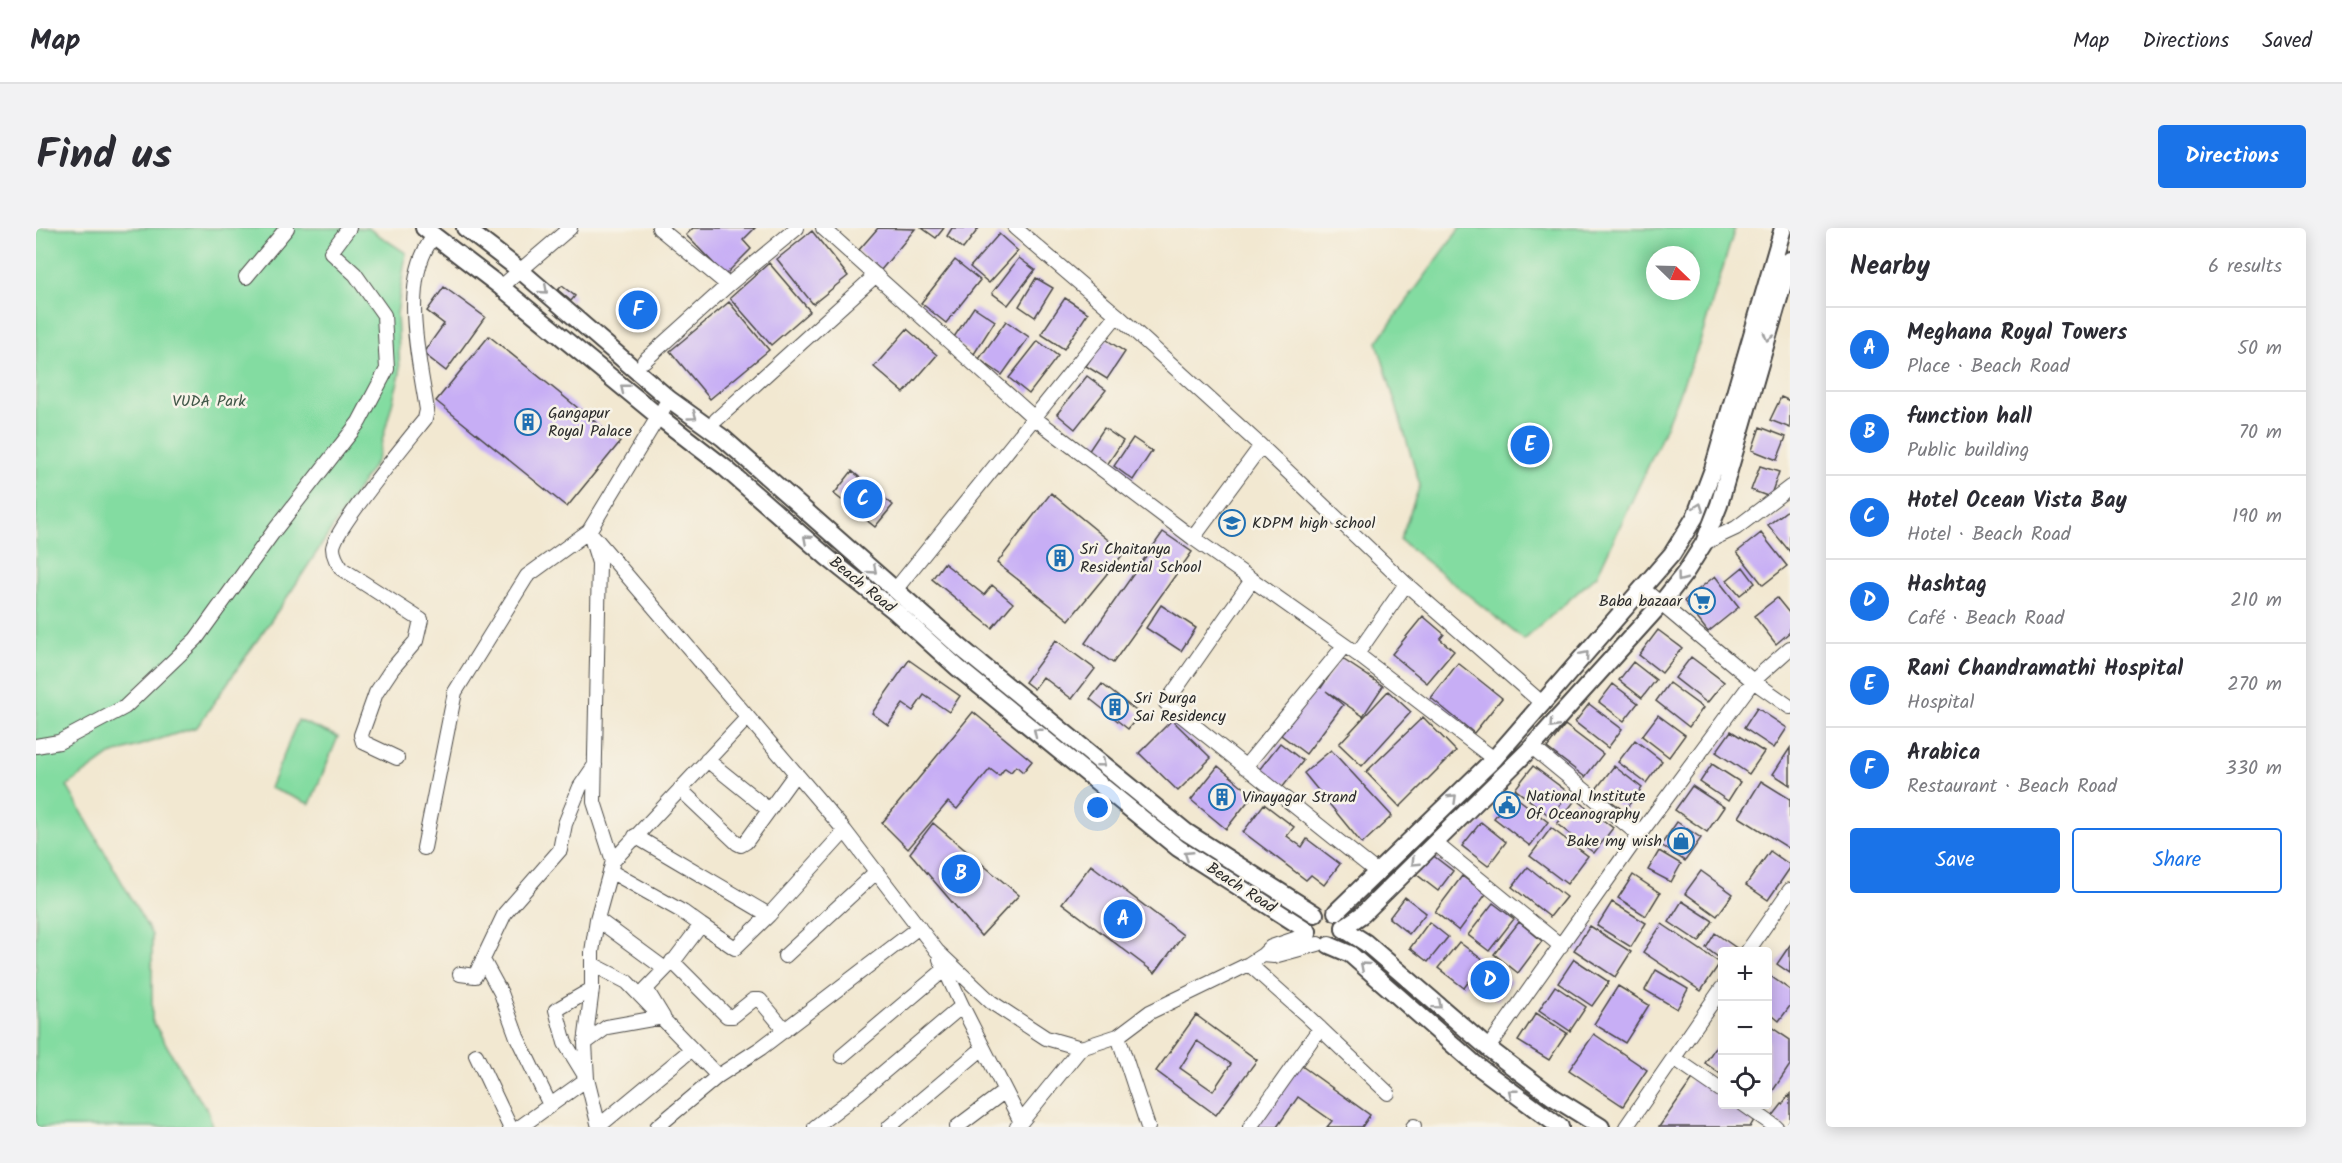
<!DOCTYPE html>
<meta charset="utf-8">
<style>
:root{--surface:#fff;--page:#f2f2f3;--text:#2b2b33;--muted:#7c7c81;--line:#e1e1e2;--accent:#1a73e8}
body{margin:0;font-family:Kalam,sans-serif;background:var(--page);color:var(--text)}
.controls{position:absolute;right:18px;bottom:18px;display:grid;overflow:hidden;border-radius:6px;box-shadow:0 3px 15px #0003}
.controls button{width:54px;height:54px;display:grid;place-items:center;padding:0;border:0;border-bottom:2px solid var(--line);background:var(--surface);color:var(--text);font:30px sans-serif}
.compass{position:absolute;left:1610px;top:18px;width:54px;height:54px;border-radius:50%;background:var(--surface);box-shadow:0 3px 15px #0003;rotate:113deg}
.you{position:absolute;left:1062px;top:580px;width:21px;height:21px;margin:-15px;border:4px solid #fff;border-radius:50%;background:#1a73e8;box-shadow:0 0 0 9px #1a73e833}
.badge{display:grid;place-items:center;width:39px;height:39px;border-radius:50%;background:var(--accent);color:#fff;font-size:20px;font-weight:700}
.pin{position:absolute;translate:-50% -50%;border:3px solid #fff;box-shadow:0 2px 6px #0006}
.list{margin:0;padding:0;list-style:none}
h2{display:flex;justify-content:space-between;align-items:center;height:78px;margin:0;padding:0 24px;font-size:26px}
h2 small{font-size:20px;font-weight:400;color:var(--muted)}
.list li{display:grid;grid-template-columns:39px 1fr auto;gap:18px;align-items:center;box-sizing:border-box;height:84px;padding:0 24px;border-top:2px solid var(--line)}
.list b{display:block;font-size:22px;white-space:nowrap}
.list p{margin:0;font-size:20px;white-space:nowrap;color:var(--muted)}
.list em{font-size:20px;font-style:normal;color:var(--muted)}
.actions{display:flex;gap:12px;padding:18px 24px}
.actions a{flex:1;padding:14px 0;border:2px solid var(--accent);border-radius:6px;text-align:center;font-size:21px;color:var(--accent)}
.actions .main{background:var(--accent);color:#fff}
.icon{flex:none;width:33px;height:33px;fill:none;stroke:currentColor;stroke-width:2;stroke-linecap:round;stroke-linejoin:round}
.map{position:relative;flex:none;width:1754px;height:899px;overflow:hidden;border-radius:6px}
header{display:flex;align-items:center;gap:36px;box-sizing:border-box;height:84px;padding:0 30px;background:var(--surface);border-bottom:2px solid var(--line)}
header strong{font-size:28px}
nav{display:flex;gap:33px;margin-inline-start:auto;font-size:21px}
.intro{display:flex;align-items:center;justify-content:space-between;box-sizing:border-box;height:144px;padding:0 36px}
h1{margin:0;font-size:42px}
.button{padding:15px 27px;border-radius:6px;background:var(--accent);color:#fff;font-size:21px;font-weight:700}
main{display:flex;gap:36px;padding:0 36px}
aside{flex:1;background:var(--surface);border-radius:6px;box-shadow:0 3px 15px #0003}
.map>svg:first-child{display:block}
.green{fill:#83dca1;stroke:#578466;stroke-width:1.5;fill-rule:evenodd}
.building{fill:#c7aef5;fill-rule:evenodd}
.lines{fill:none;stroke-linecap:round;stroke-linejoin:round}
.minor-casing{stroke:#494744;stroke-width:16}
.major-casing{stroke:#494744;stroke-width:20}
.minor{stroke:#fff;stroke-width:14}
.major{stroke:#fff;stroke-width:16}
.oneway{stroke:#a0a0a0}
.labels{text-anchor:middle;dominant-baseline:central;stroke-width:5;stroke-linejoin:round;paint-order:stroke}
.park-label{font-size:16px;fill:#415748;stroke:#f7f3e8}
.poi-label{font-size:16px;fill:#2b2b2b;stroke:#f7f3e8;text-anchor:start}
.street-label{font-size:16px;fill:#2b2b2b;stroke:#f7f3e8}
</style>
<header>
<strong>Map</strong>
<nav><a>Map</a><a>Directions</a><a>Saved</a></nav>
</header>
<div class="intro"><h1>Find us</h1><a class="button">Directions</a></div>
<main>
<div class="map">
<svg width="1754" height="899" viewBox="0 0 1754 899">
<rect width="100%" height="100%" fill="#f7f3e8"/>
<filter id="ink" filterUnits="userSpaceOnUse"><feTurbulence type="fractalNoise" baseFrequency=".0167" numOctaves="2"/><feDisplacementMap in="SourceGraphic" scale="12" xChannelSelector="R" yChannelSelector="G"/><feConvolveMatrix kernelMatrix="1 2 1 2 8 2 1 2 1" color-interpolation-filters="sRGB"/></filter>
<filter id="wash" filterUnits="userSpaceOnUse"><feTurbulence type="fractalNoise" baseFrequency=".008" numOctaves="4" result="noise"/><feDisplacementMap in="SourceGraphic" scale="24" xChannelSelector="R" yChannelSelector="G"/><feGaussianBlur stdDeviation="1.35" result="paint"/><feColorMatrix in="noise" values="0 0 0 0 0 0 0 0 0 0 0 0 0 0 0 0 0 1.4 0 .05"/><feComposite in="paint" operator="in"/></filter>
<g filter="url(#wash)">
<rect width="100%" height="100%" fill="#f2e8d1"/>
<path class="green" d="M0,0H332L370,25L361,86L364,146L341,232L256,362L161,499L74,527L31,558L116,707V792L153,856L173,884L176,899H0Z
M1424,0H1699L1664,114L1623,215L1561,347L1488,412L1364,312L1384,257L1341,114ZM1619,27H1655V63H1619Z
M262,492L302,509L274,576L234,560Z"/>
<g id="blocks">
<path class="building" d="M657,0H719L707,12L715,21L689,47L650,7Z
M842,0L879,1L845,42L822,23Z
M886,0H908L900,10Z
M916,0H943L927,21L911,8Z
M776,3L812,48L777,76L741,31Z
M963,6L982,23L953,55L934,39Z
M983,30L999,42L972,77L956,65Z
M919,32L944,52L910,95L885,75Z
M733,35L774,83L735,117L694,70Z
M1000,50L1017,60L999,89L983,78Z
M526,58L539,68L535,73L522,62Z
M408,59L449,89L410,143L387,125L408,96L391,83Z
M1029,70L1052,85L1028,121L1005,106Z
M693,74L733,122L674,171L634,123Z
M938,79L959,93L938,126L916,112Z
M970,93L993,109L966,147L943,131Z
M871,101L901,127L868,165L838,139Z
M453,108L584,214L531,279L400,173Z
M1068,110L1089,124L1071,151L1050,138Z
M1002,113L1022,128L993,166L973,150Z
M1051,148L1070,162L1039,201L1021,186Z
M1745,169L1754,173V200L1734,192Z
M1724,199L1750,209L1741,232L1716,222Z
M1068,200L1087,213L1071,237L1052,224Z
M1097,210L1116,223L1097,252L1078,238Z
M1724,238L1743,244L1734,269L1715,262Z
M816,243L857,277L839,299L798,266Z
M1015,265L1088,325L1033,392L961,335Z
M1753,281L1754,282V324L1732,297Z
M1127,304L1156,324L1077,435L1049,415Z
M1725,305L1751,338L1727,357L1701,324Z
M908,335L948,367L956,357L977,375L956,400L896,351Z
M1707,339L1719,355L1704,367L1691,352Z
M1679,348L1703,379L1672,404L1648,373Z
M1741,370L1754,386V404L1740,416L1718,388Z
M1125,377L1160,400L1145,423L1110,400Z
M1387,388L1408,406L1404,411L1418,423L1391,455L1356,426Z
M1622,402L1646,420L1626,445L1603,427Z
M1020,412L1059,441L1036,471L1007,449L998,461L989,454Z
M1655,429L1688,454L1671,475L1639,450Z
M1305,430L1347,458L1327,488L1290,463L1307,477L1270,526L1245,507L1282,458L1285,460Z
M873,432L924,468L913,484L888,467L877,483L867,476L852,497L836,485Z
M1597,434L1620,452L1606,470L1583,452Z
M1422,435L1466,470L1438,505L1395,470Z
M1633,455L1667,480L1653,499L1620,473Z
M1066,456L1104,486L1092,501L1054,471Z
M1577,456L1602,475L1588,493L1563,474Z
M1352,463L1375,484L1326,538L1303,516Z
M1553,476L1586,501L1572,520L1539,494Z
M1721,480L1751,500L1738,520L1708,500Z
M937,484L996,533L987,544L980,538L975,544L969,540L963,548L954,541L921,581L912,574L872,621L846,595Z
M1622,487L1649,507L1633,529L1606,508Z
M1387,489L1420,523L1364,579L1330,544Z
M1136,492L1175,530L1142,563L1103,525Z
M1529,497L1567,526L1549,549L1511,520Z
M1695,503L1728,524L1713,546L1680,524Z
M1599,512L1626,533L1610,555L1582,534Z
M1244,515L1267,533L1246,560L1223,542Z
M1754,520V557L1737,546Z
M1295,522L1356,588L1326,616L1268,545Z
M1676,536L1704,554L1692,573L1664,554Z
M1182,538L1217,567L1190,601L1155,572Z
M1497,538L1533,565L1515,589L1479,561Z
M1578,538L1606,560L1588,583L1560,561Z
M1725,553L1754,571V621L1703,589Z
M1656,558L1688,579L1671,604L1639,582Z
M1476,566L1512,594L1494,618L1458,590Z
M1540,571L1577,600L1558,625L1521,596Z
M1228,576L1258,599L1251,608L1266,619L1271,611L1304,636L1288,657L1275,647L1270,652L1207,604Z
M1445,594L1470,614L1452,638L1426,618Z
M1641,594L1665,610L1649,633L1625,617Z
M897,595L983,667L945,708L874,625Z
M1515,600L1552,628L1531,656L1494,628Z
M1623,623L1645,636L1635,654L1612,642Z
M1734,623L1754,637V640L1732,672L1710,657Z
M1395,626L1417,643L1402,663L1380,646Z
M1055,637L1147,707L1119,745L1026,675Z
M1492,639L1530,669L1514,689L1476,659Z
M1665,643L1697,666L1681,688L1649,665Z
M1597,647L1624,665L1610,688L1582,670Z
M1426,648L1450,666L1423,703L1399,684Z
M1369,669L1390,685L1373,706L1353,690Z
M1646,673L1677,693L1663,714L1633,694Z
M1576,674L1610,695L1595,719L1561,698Z
M1457,675L1478,691L1453,723L1432,707Z
M1393,694L1412,709L1392,734L1374,720Z
M1483,694L1506,713L1482,745L1458,726Z
M1626,696L1684,735L1665,763L1607,724Z
M1554,698L1595,724L1579,749L1538,722Z
M1679,705L1702,721L1701,724H1686V732L1670,720Z
M1423,714L1448,733L1428,760L1402,740Z
M1754,717V745L1741,736Z
M1538,731L1573,754L1556,778L1522,755Z
M1451,735L1475,753L1461,772L1438,754Z
M1620,742L1652,761L1641,781L1609,762Z
M1733,747L1754,762V778L1743,793L1732,784V750Z
M1519,758L1550,779L1534,803L1503,782Z
M1582,758L1613,777L1589,815L1558,796Z
M1500,785L1531,805L1513,832L1482,813Z
M1160,787L1221,832L1180,887L1120,843ZM1161,813L1195,836L1177,863L1144,840Z
M1732,797L1754,812V837L1732,870Z
M1558,806L1611,842L1587,878L1533,842Z
M1686,809V847L1669,835Z
M1263,836L1334,887L1326,899H1291L1296,893L1262,869L1241,899H1218Z
M1658,849L1686,869V876H1696L1718,892L1714,899H1623Z
M1754,866V893L1749,899L1736,889Z"/>
</g>
</g>
<g filter="url(#ink)">
<use href="#blocks" fill-opacity="0" stroke="#494744" stroke-width="1.5"/>
<g class="lines">
<defs>
<path id="minor" d="M623,0L692,57
M787,0L997,189L1157,310L1321,426L1458,531
M979,0L1081,87L1225,218L1370,356L1507,476
M210,49L251,0
M465,59L534,0
M608,133L692,57L761,0
M633,171L553,303L809,603L901,723L955,774L1010,810L1045,820L1082,808L1114,784L1213,736L1227,727L1235,719L1273,706
M680,192L840,47
M1157,310L1225,218
M1668,315L1700,300L1754,259
M1216,352L1130,475L1341,644
M1606,360L1717,453L1754,479
M859,362L1081,87
M1321,426L1370,356
M0,518L23,514L89,479L160,411L238,303L323,194L351,141L348,87L319,46L295,24L313,0
M1496,519L1603,607
M361,530L327,514L325,507L340,465L356,441L380,413L385,392L306,341C301,334 297,328 297,320C298,302 373,211 389,191L391,182C383,130 363,52 398,8
M671,532L733,582
M1209,539L1308,418
M644,561L701,615L705,617L710,614L760,545
M599,608L733,687
M1399,615L1525,718
M388,620L419,464L491,348L553,303L563,335L558,574L577,633L712,489
M574,643L647,684L665,697
M561,691L629,741
M1711,724L1754,662
M1227,727L1238,728L1282,716
M749,728L839,645
M447,732L465,765L481,809L514,877
M636,733L691,788H697L717,772H724L749,802
M556,736L591,754L682,848
M1213,736L1269,786L1352,865
M424,746L439,748L469,685L524,622L529,596L544,559L559,537
M556,761L520,782L529,815L551,851L563,899
M926,778L985,894
M1082,808L1112,899
M549,815L571,799L627,789L610,761L640,730L665,697L699,720L733,687L809,603
M1452,820L1603,607L1717,453L1754,420
M440,827L474,899
M806,828L909,741
M1638,830L1686,863
M1707,876L1740,899
M563,898L656,821
M484,899L551,851L549,815L556,761V724L561,691L577,633
M621,899L682,848L725,820L883,699
M779,899L823,865L926,778L904,731
M853,899L947,820
M921,899L969,863
M981,899L1045,820
M1214,899L1284,800
M1377,899L1378,898
M1590,899L1686,760"/>
<path id="major" d="M388,0L465,59L622,188L689,240L792,330L860,384L922,440L1142,620L1272,703
M429,0L485,43L633,171L687,210L924,419L1150,604L1279,686
M1300,684L1458,531L1636,326L1659,289L1677,241L1747,0
M1308,699L1327,686L1496,519L1624,377L1649,345L1668,315L1683,277L1754,32
M1308,701L1330,715L1452,820L1517,869L1565,899
M1293,717L1314,726L1440,837L1524,899"/>
</defs>
<use href="#minor" class="minor-casing"/>
<use href="#major" class="major-casing"/>
<use href="#minor" class="minor"/>
<use href="#major" class="major"/>
</g>
<defs><path id="oneway-chevron" d="M-2-3.5L2.5 0L-2 3.5" fill="none" stroke-width="1.6" stroke-linecap="round" stroke-linejoin="round" transform="scale(1.5)"/></defs>
<g class="oneway">
<use href="#oneway-chevron" transform="translate(508 62) rotate(41)"/>
<use href="#oneway-chevron" transform="translate(1732 109) rotate(106)"/>
<use href="#oneway-chevron" transform="translate(588 160) rotate(-141)"/>
<use href="#oneway-chevron" transform="translate(657 188) rotate(36)"/>
<use href="#oneway-chevron" transform="translate(1663 279) rotate(-69)"/>
<use href="#oneway-chevron" transform="translate(771 311) rotate(-139)"/>
<use href="#oneway-chevron" transform="translate(837 342) rotate(41)"/>
<use href="#oneway-chevron" transform="translate(1645 350) rotate(127)"/>
<use href="#oneway-chevron" transform="translate(1549 427) rotate(-49)"/>
<use href="#oneway-chevron" transform="translate(1517 497) rotate(132)"/>
<use href="#oneway-chevron" transform="translate(1001 504) rotate(-141)"/>
<use href="#oneway-chevron" transform="translate(1066 535) rotate(39)"/>
<use href="#oneway-chevron" transform="translate(1417 570) rotate(-44)"/>
<use href="#oneway-chevron" transform="translate(1152 627) rotate(-147)"/>
<use href="#oneway-chevron" transform="translate(1379 634) rotate(136)"/>
<use href="#oneway-chevron" transform="translate(1328 738) rotate(-139)"/>
<use href="#oneway-chevron" transform="translate(1402 777) rotate(40)"/>
<use href="#oneway-chevron" transform="translate(1476 865) rotate(-142)"/>
</g>
</g>
<defs>
<symbol id="building-ring" viewBox="-11 -11 22 22"><circle r="9.5" fill="#f7f3e8" stroke="#1f6fb2" stroke-width="1.5"/><path d="M-4-6H4V6H1V3H-1V6H-4ZM-2.5-4.3h1.7v1.8h-1.7ZM.8-4.3h1.7v1.8H.8ZM-2.5-1h1.7V.8h-1.7ZM.8-1h1.7V.8H.8Z" fill="#1f6fb2"/></symbol>
<symbol id="school-ring" viewBox="-11 -11 22 22"><circle r="9.5" fill="#f7f3e8" stroke="#1f6fb2" stroke-width="1.5"/><path d="M0-5L7-2L0 1L-7-2ZM-4 1L0 2.5L4 1V4Q0 6-4 4Z" fill="#1f6fb2"/></symbol>
<symbol id="supermarket-ring" viewBox="-11 -11 22 22"><circle r="9.5" fill="#f7f3e8" stroke="#1f6fb2" stroke-width="1.5"/><path d="M-6-5.5h2.5l.6 2H6L4.5 2H-2.5L-4.4-4H-6ZM-1.5 3.2a1.3 1.3 0 1 0 .1 0ZM3 3.2a1.3 1.3 0 1 0 .1 0Z" fill="#1f6fb2"/></symbol>
<symbol id="civic-ring" viewBox="-11 -11 22 22"><circle r="9.5" fill="#f7f3e8" stroke="#1f6fb2" stroke-width="1.5"/><path d="M-.6-6.5H3V-4.5H.6V-3L4-1V1h2V6H-6V1h2V-1L-.6-3ZM-1.2 2.5V6h2.4V2.5Z" fill="#1f6fb2"/></symbol>
<symbol id="shop-ring" viewBox="-11 -11 22 22"><circle r="9.5" fill="#f7f3e8" stroke="#1f6fb2" stroke-width="1.5"/><path d="M-5-2.5h2.3a2.7 3.5 0 0 1 5.4 0H5L5.5 6h-11ZM-1.5-2.5h3a1.5 2.3 0 0 0-3 0Z" fill="#1f6fb2"/></symbol>
</defs>
<g fill-rule="evenodd">
<use href="#building-ring" x="477" y="179" width="30" height="30"/>
<use href="#school-ring" x="1181" y="280" width="30" height="30"/>
<use href="#building-ring" x="1009" y="315" width="30" height="30"/>
<use href="#supermarket-ring" x="1651" y="358" width="30" height="30"/>
<use href="#building-ring" x="1064" y="464" width="30" height="30"/>
<use href="#building-ring" x="1171" y="554" width="30" height="30"/>
<use href="#civic-ring" x="1456" y="562" width="30" height="30"/>
<use href="#shop-ring" x="1630" y="598" width="30" height="30"/>
</g>
<g class="labels">
<g class="park-label">
<text x="173" y="173">VUDA Park</text>
</g>
<g class="poi-label">
<text x="512" y="185">Gangapur<tspan x="512" dy="18">Royal Palace</tspan></text>
<text x="1216" y="295">KDPM high school</text>
<text x="1044" y="321">Sri Chaitanya<tspan x="1044" dy="18">Residential School</tspan></text>
<text x="1646" y="373" text-anchor="end">Baba bazaar</text>
<text x="1098" y="470">Sri Durga<tspan x="1098" dy="18">Sai Residency</tspan></text>
<text x="1490" y="568">National Institute<tspan x="1490" dy="18">Of Oceanography</tspan></text>
<text x="1206" y="569">Vinayagar Strand</text>
<text x="1626" y="613" text-anchor="end">Bake my wish</text>
</g>
<g class="street-label">
<text transform="translate(826 357) rotate(39)">Beach Road</text>
<text transform="translate(1205 660) rotate(33)">Beach Road</text>
</g>
</g>
</svg>
<div class="controls">
<button>+</button>
<button>−</button>
<button><svg class="icon" aria-label="locate" viewBox="0 0 24 24"><circle cx="12" cy="12" r="6"/><path d="M12 2v4M12 18v4M2 12h4M18 12h4"/></svg></button>
</div>
<svg class="compass" viewBox="-18 -18 36 36"><path d="M0-13l5 13h-10z" fill="#e53935"/><path d="M0 13l5-13h-10z" fill="#7c7c81"/></svg>
<div class="you"></div>
<div class="pin badge" style="left:1087px;top:691px">A</div>
<div class="pin badge" style="left:925px;top:646px">B</div>
<div class="pin badge" style="left:827px;top:271px">C</div>
<div class="pin badge" style="left:1454px;top:752px">D</div>
<div class="pin badge" style="left:1494px;top:217px">E</div>
<div class="pin badge" style="left:602px;top:82px">F</div>
</div>
<aside>
<h2>Nearby<small>6 results</small></h2>
<ul class="list">
<li><span class="badge">A</span><div><b>Meghana Royal Towers</b><p>Place · Beach Road</p></div><em>50 m</em></li>
<li><span class="badge">B</span><div><b>function hall</b><p>Public building</p></div><em>70 m</em></li>
<li><span class="badge">C</span><div><b>Hotel Ocean Vista Bay</b><p>Hotel · Beach Road</p></div><em>190 m</em></li>
<li><span class="badge">D</span><div><b>Hashtag</b><p>Café · Beach Road</p></div><em>210 m</em></li>
<li><span class="badge">E</span><div><b>Rani Chandramathi Hospital</b><p>Hospital</p></div><em>270 m</em></li>
<li><span class="badge">F</span><div><b>Arabica</b><p>Restaurant · Beach Road</p></div><em>330 m</em></li>
</ul>
<div class="actions"><a class="main">Save</a><a>Share</a></div>
</aside>
</main>
